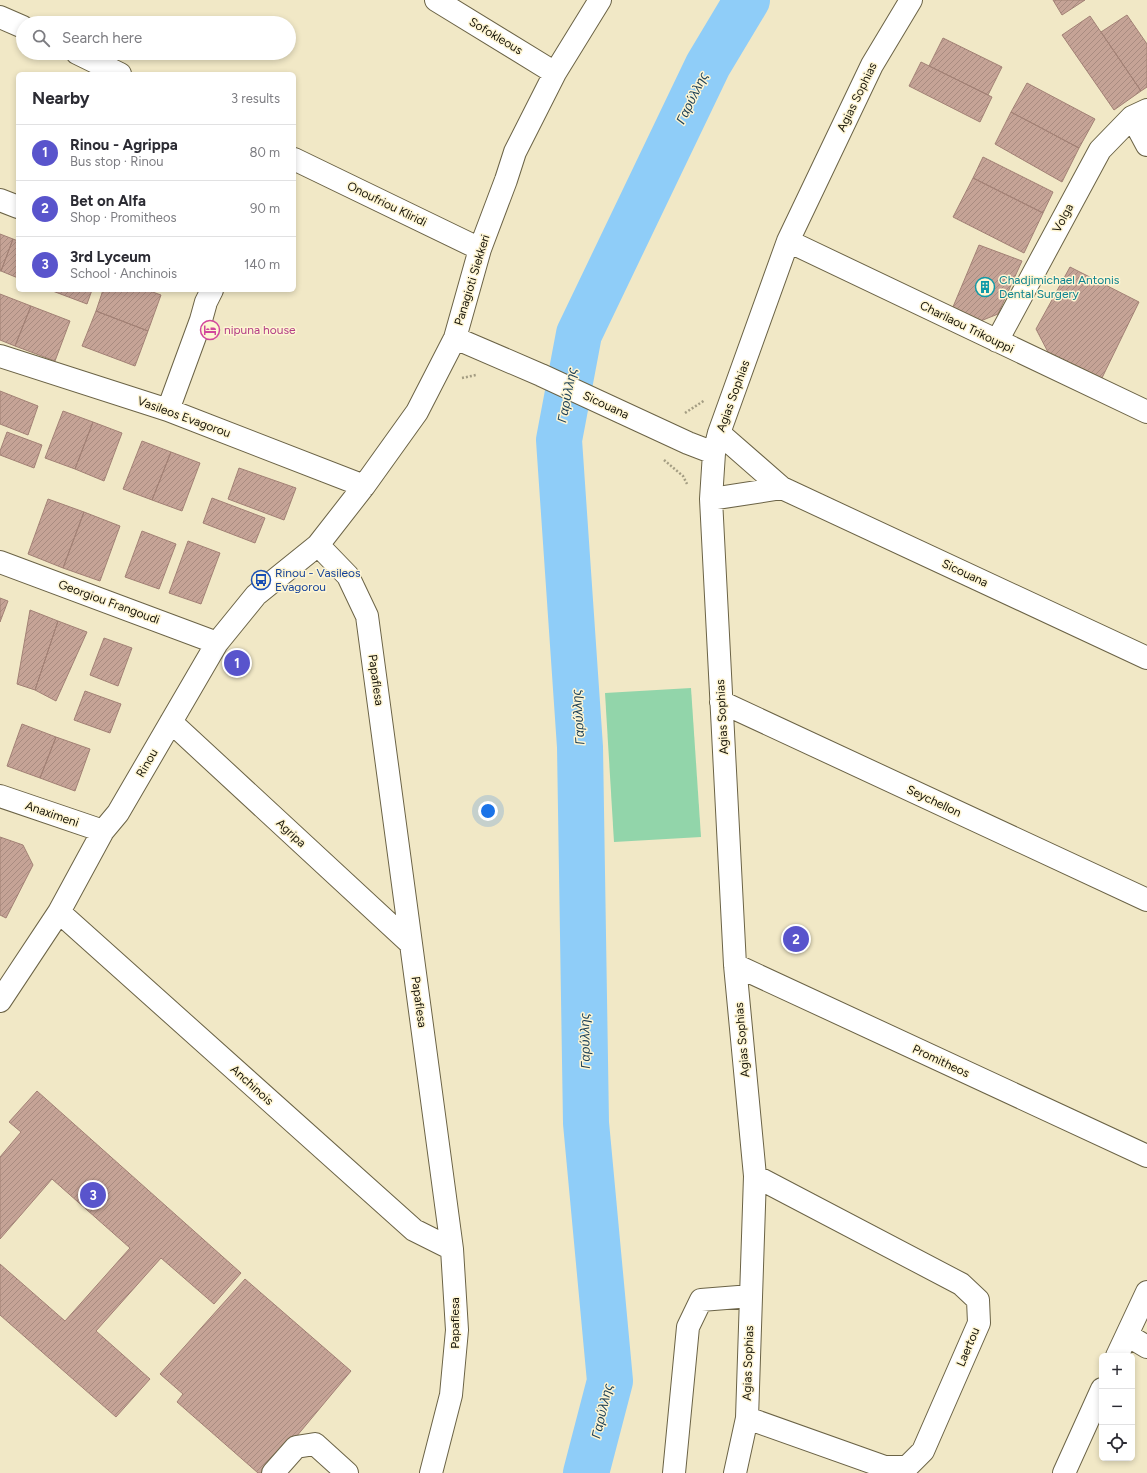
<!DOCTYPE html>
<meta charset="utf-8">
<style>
:root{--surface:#fff;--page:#f7f7f7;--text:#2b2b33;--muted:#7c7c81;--line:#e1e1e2;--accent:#5954cc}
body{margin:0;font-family:Figtree,sans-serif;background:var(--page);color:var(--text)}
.controls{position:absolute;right:12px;bottom:12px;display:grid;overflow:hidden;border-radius:6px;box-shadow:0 2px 6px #0003}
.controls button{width:36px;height:36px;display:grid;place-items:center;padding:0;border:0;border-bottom:1px solid var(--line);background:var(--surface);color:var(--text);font:20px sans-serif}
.you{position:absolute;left:488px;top:811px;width:14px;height:14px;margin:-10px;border:3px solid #fff;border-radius:50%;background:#1a73e8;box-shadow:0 0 0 6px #1a73e833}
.badge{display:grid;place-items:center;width:26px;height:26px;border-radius:50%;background:var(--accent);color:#fff;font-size:13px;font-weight:700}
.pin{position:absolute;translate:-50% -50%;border:2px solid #fff;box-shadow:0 1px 4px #0006}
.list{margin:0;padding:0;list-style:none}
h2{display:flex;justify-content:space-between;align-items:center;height:52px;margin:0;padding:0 16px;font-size:17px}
h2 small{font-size:13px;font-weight:400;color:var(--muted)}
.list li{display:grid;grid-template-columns:26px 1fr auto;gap:12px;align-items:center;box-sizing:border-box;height:56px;padding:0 16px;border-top:1px solid var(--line)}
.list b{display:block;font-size:15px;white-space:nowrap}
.list p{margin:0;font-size:13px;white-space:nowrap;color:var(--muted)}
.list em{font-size:13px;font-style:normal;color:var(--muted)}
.icon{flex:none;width:22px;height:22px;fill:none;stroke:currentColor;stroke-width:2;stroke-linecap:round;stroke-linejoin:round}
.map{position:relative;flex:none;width:1147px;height:1473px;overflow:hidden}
.search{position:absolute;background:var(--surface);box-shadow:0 2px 6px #0003;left:16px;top:16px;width:280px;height:44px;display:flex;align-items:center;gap:10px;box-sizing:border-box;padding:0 14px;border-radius:22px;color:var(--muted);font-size:15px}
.panel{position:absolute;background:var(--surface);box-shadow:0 2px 6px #0003;left:16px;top:72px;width:280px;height:220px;border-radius:6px}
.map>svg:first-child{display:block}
.pitch{fill:#92d5aa}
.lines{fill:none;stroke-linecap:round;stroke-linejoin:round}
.river{stroke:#8fcdf8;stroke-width:46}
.building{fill:url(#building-hatch);stroke:#a28175}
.minor-casing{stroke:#6b6346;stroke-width:24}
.path{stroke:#a49d83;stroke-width:2.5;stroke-dasharray:2 2;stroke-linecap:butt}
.minor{stroke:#fff;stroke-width:22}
.labels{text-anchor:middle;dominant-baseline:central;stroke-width:3;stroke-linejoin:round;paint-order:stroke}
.street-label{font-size:12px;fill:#171408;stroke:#fef5d3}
.culture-label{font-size:12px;fill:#0d838f;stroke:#fef5d3;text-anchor:start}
.hotel-label{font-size:12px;fill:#b23c85;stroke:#fef5d3;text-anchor:start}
.transit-label{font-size:12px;fill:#164399;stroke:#fef5d3;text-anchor:start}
.water-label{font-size:13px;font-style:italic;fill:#1c3f55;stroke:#fef5d3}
</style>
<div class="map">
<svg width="1147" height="1473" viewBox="0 0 1147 1473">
<defs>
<pattern id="building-hatch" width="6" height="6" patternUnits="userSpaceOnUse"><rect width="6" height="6" fill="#c5a396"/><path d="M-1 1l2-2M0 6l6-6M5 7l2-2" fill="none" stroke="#a88b80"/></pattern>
</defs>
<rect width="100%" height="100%" fill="#f1e8c6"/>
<path class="pitch" d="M691,688L701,837L614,842L605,693Z"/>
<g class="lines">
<path class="river" d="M586,1473L610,1381L586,1123L580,747L559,440L579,334L708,65L747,0"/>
</g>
<path class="building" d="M1053,0H1085L1062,15Z
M1127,15L1147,44V87L1141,91L1101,32Z
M1090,16L1141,91L1114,110L1062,35Z
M943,38L1002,67L988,95L929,66Z
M921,62L992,97L980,122L909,86Z
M1027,83L1095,119L1079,148L1011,112Z
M1011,112L1079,148L1062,182L995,144Z
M983,157L1053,192L1043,213L973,178Z
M973,178L1043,213L1024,253L953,217Z
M0,234L13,239L1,271H0Z
M13,239L18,241V278L1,271Z
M979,245L1022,261L998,314L973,324L950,314Z
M1070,267L1139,302L1100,382L1049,354L1036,329Z
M50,290H92L87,304Z
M103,290H147L161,295L148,331L96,311Z
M0,294L31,306L15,346L0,340Z
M31,306L70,321L55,361L15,346Z
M96,311L148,331L135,366L82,346Z
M0,391L38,406L28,435L0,424Z
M63,411L93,422L75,469L45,458Z
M93,422L122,433L104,481L75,469Z
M7,432L42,445L34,468L0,455V451Z
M142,441L171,452L152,500L123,489Z
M171,452L200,463L182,511L152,500Z
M239,468L296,488L284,520L228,499Z
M212,498L265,518L255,543L203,523Z
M48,499L84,512L63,568L28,554Z
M84,512L120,526L100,581L63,568Z
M142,531L176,544L159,589L125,577Z
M188,541L220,553L201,604L169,593Z
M0,598L8,601L0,622Z
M30,610L58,621L35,690L17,684Z
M58,621L87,632L56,701L35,690Z
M104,638L132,648L118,686L90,675Z
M85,691L121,704L110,733L74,720Z
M22,724L56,737L40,778L7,766Z
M56,737L90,749L75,791L40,778Z
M0,837L23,845L33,865L6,918L0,915Z
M37,1091L241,1273L214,1304L161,1258L96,1331L150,1379L116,1417L0,1315V1264L65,1321L130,1248L52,1179L0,1239V1157L21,1132L9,1122Z
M245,1279L351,1371L266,1473H258L177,1402L183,1394L160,1374Z"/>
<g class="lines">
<defs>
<path id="minor" d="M436,0L555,73
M0,17L23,27
M77,53L120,74
M1132,117L1147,145
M294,159L480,249
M0,200L18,207
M788,241L1147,412
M455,338L541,375L688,443L714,453
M997,341L1100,150L1132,117L1147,110
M0,356L168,410L364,486
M168,410L201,320L206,302L212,290
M719,433L782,488L1147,658
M711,499L782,488
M318,545L348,576L367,616L452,1249L457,1330L451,1395L431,1473
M0,562L217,643
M721,702L1147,900
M171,722L411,944
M0,796L103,831
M59,912L414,1230L452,1249
M735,965L1147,1156
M0,1001L59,912L103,831L118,813L217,643L256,595L318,545L364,486L417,412L455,338L480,249L506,180L515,152L555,73L600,0
M1127,1335L1147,1347
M1117,1356L1147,1292
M747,1418L885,1467H907L923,1451L979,1323L978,1300L961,1284L755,1176
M273,1473L296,1447L315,1444L347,1473
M674,1473L688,1327L701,1300L751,1296
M735,1473L747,1418L755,1176L735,965L711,499L714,453L719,433L788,241L872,65L911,0
M1064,1473L1102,1389"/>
</defs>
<use href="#minor" class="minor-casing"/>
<path class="path" d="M462,378L476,375
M685,413L705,400
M664,460L683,476L687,484"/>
<use href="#minor" class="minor"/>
</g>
<defs>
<symbol id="building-ring" viewBox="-11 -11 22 22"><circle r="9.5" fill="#fef5d3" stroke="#0f9aa8" stroke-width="1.5"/><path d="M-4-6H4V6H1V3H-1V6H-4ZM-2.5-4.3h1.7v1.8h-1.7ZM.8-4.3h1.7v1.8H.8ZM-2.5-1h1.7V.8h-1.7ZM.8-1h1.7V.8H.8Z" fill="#0f9aa8"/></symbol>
<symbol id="hotel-ring" viewBox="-11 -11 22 22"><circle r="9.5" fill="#fef5d3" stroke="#d1479c" stroke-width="1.5"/><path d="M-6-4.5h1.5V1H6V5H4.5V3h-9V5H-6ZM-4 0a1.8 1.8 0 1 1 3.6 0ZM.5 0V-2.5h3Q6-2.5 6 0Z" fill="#d1479c"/></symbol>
<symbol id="bus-ring" viewBox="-11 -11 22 22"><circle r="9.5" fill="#fef5d3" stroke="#1a4fb4" stroke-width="1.5"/><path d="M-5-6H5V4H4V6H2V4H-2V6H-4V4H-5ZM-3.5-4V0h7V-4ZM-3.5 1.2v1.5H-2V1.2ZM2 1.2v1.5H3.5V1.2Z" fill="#1a4fb4"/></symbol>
</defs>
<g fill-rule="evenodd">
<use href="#building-ring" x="974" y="276" width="22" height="22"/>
<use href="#hotel-ring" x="199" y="319" width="22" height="22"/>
<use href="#bus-ring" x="250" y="569" width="22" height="22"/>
</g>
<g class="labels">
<g class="street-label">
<text transform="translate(496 36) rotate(31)">Sofokleous</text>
<text transform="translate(857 97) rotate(-64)">Agias Sophias</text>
<text transform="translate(387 204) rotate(26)">Onoufriou Kliridi</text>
<text transform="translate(1063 218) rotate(-62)">Volga</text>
<text transform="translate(472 280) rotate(-73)">Panagioti Siekkeri</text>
<text transform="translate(967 327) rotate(26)">Charilaou Trikouppi</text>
<text transform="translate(733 396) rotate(-70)">Agias Sophias</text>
<text transform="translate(606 405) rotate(25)">Sicouana</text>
<text transform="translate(184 417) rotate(20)">Vasileos Evagorou</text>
<text transform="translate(965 573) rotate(25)">Sicouana</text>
<text transform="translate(109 602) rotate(20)">Georgiou Frangoudi</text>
<text transform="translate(376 680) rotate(82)">Papaflesa</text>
<text transform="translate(722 717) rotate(-93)">Agias Sophias</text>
<text transform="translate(147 763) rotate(-60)">Rinou</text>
<text transform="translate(934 801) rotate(25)">Seychellon</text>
<text transform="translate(52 814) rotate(19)">Anaximeni</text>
<text transform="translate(291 833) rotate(43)">Agripa</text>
<text transform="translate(419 1002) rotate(82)">Papaflesa</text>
<text transform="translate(742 1040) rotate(-95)">Agias Sophias</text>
<text transform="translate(941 1061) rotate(25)">Promitheos</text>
<text transform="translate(252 1085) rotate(42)">Anchinois</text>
<text transform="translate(455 1323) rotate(-90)">Papaflesa</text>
<text transform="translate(968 1347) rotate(-67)">Laertou</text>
<text transform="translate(748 1363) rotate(-88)">Agias Sophias</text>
</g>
<g class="culture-label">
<text x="999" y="280">Chadjimichael Antonis<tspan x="999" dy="14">Dental Surgery</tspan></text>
</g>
<g class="hotel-label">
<text x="224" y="330">nipuna house</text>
</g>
<g class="transit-label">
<text x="275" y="573">Rinou - Vasileos<tspan x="275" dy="14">Evagorou</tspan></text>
</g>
<g class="water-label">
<text transform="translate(692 98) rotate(-64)">Γαρύλλης</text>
<text transform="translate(567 395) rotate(-79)">Γαρύλλης</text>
<text transform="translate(578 717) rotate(-94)">Γαρύλλης</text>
<text transform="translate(585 1041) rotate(-91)">Γαρύλλης</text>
<text transform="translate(602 1411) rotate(-77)">Γαρύλλης</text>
</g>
</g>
</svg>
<div class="controls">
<button>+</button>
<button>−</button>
<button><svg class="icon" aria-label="locate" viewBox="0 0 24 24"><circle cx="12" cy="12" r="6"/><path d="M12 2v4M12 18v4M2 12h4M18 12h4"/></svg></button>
</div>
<div class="you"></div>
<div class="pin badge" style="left:237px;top:663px">1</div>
<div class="pin badge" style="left:796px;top:939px">2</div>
<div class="pin badge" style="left:93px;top:1195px">3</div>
<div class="search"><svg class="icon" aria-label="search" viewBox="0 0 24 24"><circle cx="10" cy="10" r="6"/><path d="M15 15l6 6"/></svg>Search here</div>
<section class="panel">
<h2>Nearby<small>3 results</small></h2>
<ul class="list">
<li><span class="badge">1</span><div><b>Rinou - Agrippa</b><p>Bus stop · Rinou</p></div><em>80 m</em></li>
<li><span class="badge">2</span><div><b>Bet on Alfa</b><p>Shop · Promitheos</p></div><em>90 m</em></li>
<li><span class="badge">3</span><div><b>3rd Lyceum</b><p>School · Anchinois</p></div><em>140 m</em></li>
</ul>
</section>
</div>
